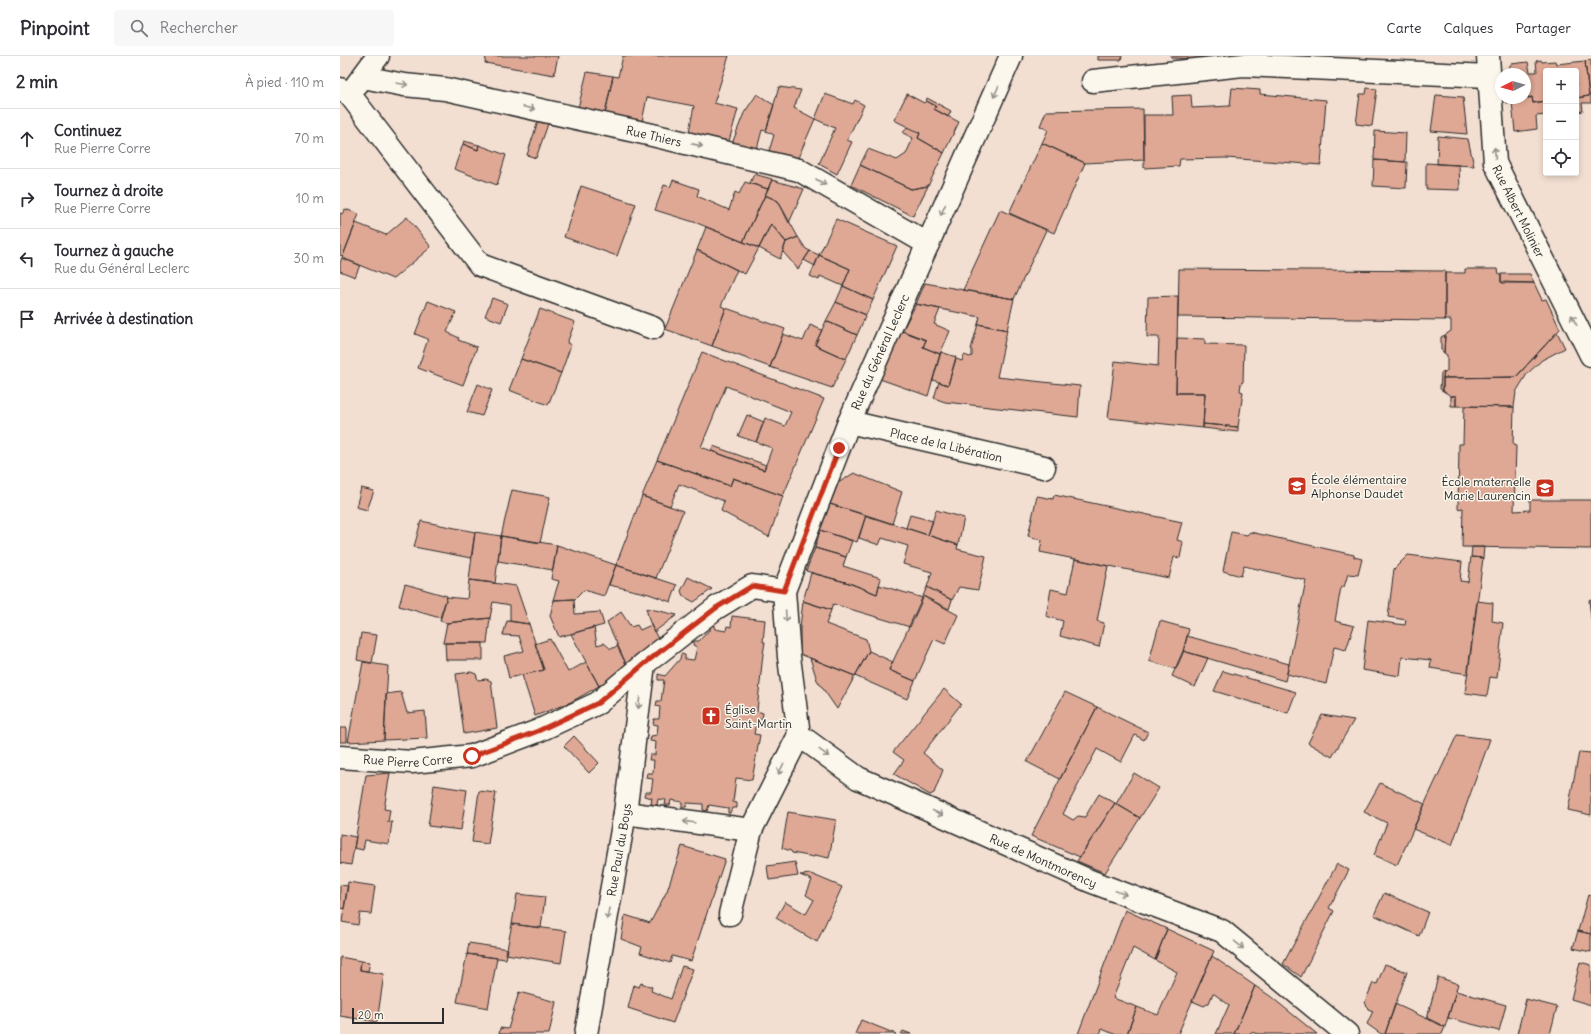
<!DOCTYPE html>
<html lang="fr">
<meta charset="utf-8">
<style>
:root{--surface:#fff;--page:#f7f7f7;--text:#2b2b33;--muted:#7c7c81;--line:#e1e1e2}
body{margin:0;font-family:Delius,sans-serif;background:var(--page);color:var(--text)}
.controls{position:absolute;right:12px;top:12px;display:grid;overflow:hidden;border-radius:4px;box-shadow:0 2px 6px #0003}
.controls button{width:36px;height:36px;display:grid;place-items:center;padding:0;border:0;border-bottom:1px solid var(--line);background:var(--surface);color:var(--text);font:20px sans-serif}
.compass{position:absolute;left:1155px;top:12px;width:36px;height:36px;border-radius:50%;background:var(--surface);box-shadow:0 2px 6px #0003;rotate:265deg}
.scale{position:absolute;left:12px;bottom:10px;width:92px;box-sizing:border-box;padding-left:4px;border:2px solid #2b2b2b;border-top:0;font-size:11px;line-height:14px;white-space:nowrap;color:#2b2b2b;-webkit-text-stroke:3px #fbf7ec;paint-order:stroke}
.stop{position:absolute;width:12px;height:12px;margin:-9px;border:3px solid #c8321e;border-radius:50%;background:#fff}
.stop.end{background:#c8321e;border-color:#fff;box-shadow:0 1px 4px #0008}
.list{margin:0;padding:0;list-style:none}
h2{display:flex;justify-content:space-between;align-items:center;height:52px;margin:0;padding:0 16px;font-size:17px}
h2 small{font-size:13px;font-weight:400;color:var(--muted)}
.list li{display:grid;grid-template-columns:26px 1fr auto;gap:12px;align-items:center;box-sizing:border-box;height:60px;padding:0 16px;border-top:1px solid var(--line)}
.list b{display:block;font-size:15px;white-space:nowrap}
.list p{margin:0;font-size:13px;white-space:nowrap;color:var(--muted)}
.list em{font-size:13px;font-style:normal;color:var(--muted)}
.icon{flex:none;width:22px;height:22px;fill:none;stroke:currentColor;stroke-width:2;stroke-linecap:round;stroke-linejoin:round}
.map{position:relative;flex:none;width:1251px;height:978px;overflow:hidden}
header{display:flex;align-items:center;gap:24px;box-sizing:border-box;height:56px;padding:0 20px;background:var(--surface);border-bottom:1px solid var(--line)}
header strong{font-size:19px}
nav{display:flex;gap:22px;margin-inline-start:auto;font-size:14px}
.search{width:280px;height:36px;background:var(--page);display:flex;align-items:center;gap:10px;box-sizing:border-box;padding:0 14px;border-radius:4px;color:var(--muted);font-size:15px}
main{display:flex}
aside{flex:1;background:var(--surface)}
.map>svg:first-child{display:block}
.building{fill:#dfa895;stroke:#2b2b2b;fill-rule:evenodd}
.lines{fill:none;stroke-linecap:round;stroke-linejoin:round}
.minor-casing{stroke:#2b2b2b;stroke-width:25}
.minor{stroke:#fbf7ec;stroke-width:22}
.oneway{stroke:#93918c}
.route{stroke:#c8321e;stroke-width:5}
.labels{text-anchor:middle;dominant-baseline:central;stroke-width:3;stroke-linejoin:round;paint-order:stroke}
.street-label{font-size:12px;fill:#2b2b2b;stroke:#fbf7ec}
.poi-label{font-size:12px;fill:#2b2b2b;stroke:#fbf7ec;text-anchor:start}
</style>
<header>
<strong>Pinpoint</strong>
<div class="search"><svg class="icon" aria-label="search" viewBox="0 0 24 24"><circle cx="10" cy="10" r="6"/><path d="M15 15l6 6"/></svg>Rechercher</div>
<nav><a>Carte</a><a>Calques</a><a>Partager</a></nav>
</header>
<main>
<aside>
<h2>2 min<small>À pied · 110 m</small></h2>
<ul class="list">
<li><svg class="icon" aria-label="ahead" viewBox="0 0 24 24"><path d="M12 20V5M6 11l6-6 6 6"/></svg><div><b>Continuez</b><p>Rue Pierre Corre</p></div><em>70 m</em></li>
<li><svg class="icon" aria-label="right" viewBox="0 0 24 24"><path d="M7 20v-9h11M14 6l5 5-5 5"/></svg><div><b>Tournez à droite</b><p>Rue Pierre Corre</p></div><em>10 m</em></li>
<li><svg class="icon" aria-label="left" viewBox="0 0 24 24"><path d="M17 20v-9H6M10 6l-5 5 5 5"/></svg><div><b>Tournez à gauche</b><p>Rue du Général Leclerc</p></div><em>30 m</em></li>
<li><svg class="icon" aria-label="arrive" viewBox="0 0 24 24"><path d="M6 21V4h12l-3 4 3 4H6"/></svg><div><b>Arrivée à destination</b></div></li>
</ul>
</aside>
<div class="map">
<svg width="1251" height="978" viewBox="0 0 1251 978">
<rect width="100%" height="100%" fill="#f3dfd2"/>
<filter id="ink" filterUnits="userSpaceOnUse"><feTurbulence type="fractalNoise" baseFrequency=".025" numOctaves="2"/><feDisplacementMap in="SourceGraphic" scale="8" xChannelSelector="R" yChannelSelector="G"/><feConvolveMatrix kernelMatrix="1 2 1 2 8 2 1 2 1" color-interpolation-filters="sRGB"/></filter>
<g filter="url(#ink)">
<path class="building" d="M146,0H218L214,19L145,7Z
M283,0H389L374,47L398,53L389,85L349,76L354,50L307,41L302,66L265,58L273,20L278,21Z
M758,0H782L781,4H758Z
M830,0H867L866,3L832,2Z
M1201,4L1202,6L1215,5L1216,8L1245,5L1249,40L1236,42V15H1206V45L1193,47L1192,41L1188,42V35H1185V18H1166L1171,8L1188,6L1190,16H1197L1196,5Z
M1251,4V47H1242L1243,55L1236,56V42L1249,40L1245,5Z
M247,16L273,20L265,58L238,52Z
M439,31L461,34L454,52L475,63L458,102L429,95L434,79L426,75Z
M892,32L920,34V38L986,44L981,109L886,102L840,103L839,110L804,112V59H833L832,40L851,39L852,52L890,50Z
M1027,32L1037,33L1032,70L1016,68L1020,38H1026Z
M1185,35H1188V42L1192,41L1193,47L1206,45V59L1196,60L1197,73L1175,76L1172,46L1166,47V42H1185Z
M417,38L434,49L426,75L422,74L417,93L396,88L393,85L404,57Z
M485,38L513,48L515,44L524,49L507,84L512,86L497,118L479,108L495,72L475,63Z
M567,38L584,47L586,45L596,50L594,53L619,66L604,97L578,82L580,77L554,64Z
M1096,39L1123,41L1127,78L1091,75Z
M587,42L611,55L608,61L594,53L596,50L586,45Z
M803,53L804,104L745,107L702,87L708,74L700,70L706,55Z
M198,65L208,68L196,102L187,99Z
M567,71L580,77L578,82L604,97L588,130L571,133L520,109L528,93L557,104L566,98L573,82L563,77Z
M1035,75L1066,77L1065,106L1034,104Z
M1098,80L1128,83L1134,110L1097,108Z
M124,85L139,89L138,94L123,88Z
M702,87L745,107L714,177L669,157Z
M123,88L138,94L139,89L166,99L157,129L114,113Z
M1034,104L1067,106L1066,132L1033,130Z
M1086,107L1119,109L1120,134L1086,133Z
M520,109L571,133L588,130L573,160L511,129Z
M414,118L432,123L428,133L410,127Z
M333,124L359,133L357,140L389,154L395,136L399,138L405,126L428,133L403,186L357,167L315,154L324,129L330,131Z
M432,124L464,133L449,167L438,145L425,139Z
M241,130L296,148L277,200L224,181Z
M425,139L438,145L458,181L446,186L431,168L419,192L403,186Z
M5,153L19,158L3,200L0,199V157L2,158Z
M660,154L706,174L674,243L623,234Z
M67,161L91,191L53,223L2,202L16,167L46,179Z
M496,163L557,190L533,244L503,230L510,213L479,199Z
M431,168L446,186L440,203L419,192Z
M366,171L419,192L405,218L357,194Z
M458,181L466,193L470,195L458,213L443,196L446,186Z
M357,194L397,214L381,250L386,252L372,290L325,273Z
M470,195L479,199L475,210L464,204Z
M479,199L510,213L503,230L480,220L479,224L470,220Z
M2,202L20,209L15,221L0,215V207Z
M839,213L1105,215V264L838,261Z
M1125,213H1158L1159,218H1161V226L1194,227L1202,244L1206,243L1220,273L1176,321L1103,322L1104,316L1107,315V299L1104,297L1105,279L1111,275V264H1105V217H1125Z
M1161,218H1190L1194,227H1162L1161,226Z
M585,227L674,243L667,274L638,268L640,261L576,248Z
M503,230L533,244L526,259L496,246Z
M838,240L836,337H865L863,372L768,362L775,305L818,310L819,281H807L808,241Z
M152,242L168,248L161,266L145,260Z
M88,245L116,256L107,276L119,282L118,284L137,291L123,329L78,312L88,283L75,278Z
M496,246L526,259L517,279L486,265Z
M576,248L600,253L594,268L610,275L600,298L583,291L586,284L562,275Z
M386,252L445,273L430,311L372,290Z
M200,253L235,266L227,287L231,289L221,317L181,303Z
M486,265L517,279L506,303L475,289Z
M638,268L667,274L657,321L740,330L738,361L605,346L594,342L599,326L608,329L616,303L622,305L624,299L630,301L632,300V294L631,293Z
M470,269L482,274L475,289L506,303L492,332L430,311L443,278L463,285Z
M558,273L586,284L583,291L600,298L588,340L537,322Z
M1217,276L1225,292L1202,304L1187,318L1176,336L1174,351L1116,350V340H1111L1103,335V322L1176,321Z
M1105,279L1104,297L1101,294V281Z
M837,282L865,283V288L904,289L903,326L901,327L900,335L903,336L898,371L863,368L865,337H836Z
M362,296L484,343L443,440L393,422L390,430L317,404ZM386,330L451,356L445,370L425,362L416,386L432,392L424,414L361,391Z
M601,296L616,301L608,329L593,324Z
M181,303L221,317L208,349L169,334Z
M1104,316L1103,322V335L1100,333L1101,317Z
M138,328L152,334L142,360L127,356Z
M1111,340H1116V350H1111Z
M1124,350L1174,351L1173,389L1176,390L1174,455L1190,454V444H1251V493L1122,491L1123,452L1118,453L1119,388H1123Z
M407,359L424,366L416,386L398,380Z
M863,368L898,371V376L863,372Z
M373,390L426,409L424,414L371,395Z
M317,404L390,430L393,422L443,440L429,481L381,455L384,445L339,428L330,450L302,440Z
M514,417L562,436L552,468L490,448L498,427Z
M21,432L34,435L27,454L16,451Z
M172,434L210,441L200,487L161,480Z
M714,439L842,466L837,484L843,486L840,502L834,501L829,522L700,496L702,484L688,480L697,440L713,443Z
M302,440L343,455L316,522L276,509Z
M490,448L526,459L517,486L480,474Z
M596,454L624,462L618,489L588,479Z
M526,459L618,489L617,493L646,500L638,534L619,531L612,544L587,531L592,516L563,508L568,490L542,482L539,489L519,482Z
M570,459L593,465L588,479L566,472Z
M81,465L135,476L131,502L74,491Z
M480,474L512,485L506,501L475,492Z
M135,476L161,480L155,527L129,524Z
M891,476L907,479L910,476L1014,499V501L1022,503L1018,519L1008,518L1004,531H1001L995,565L1014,570L1006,594L994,591L986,628L947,618L966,524L904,510L901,520L883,515Z
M161,480L217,489L213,514L158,505Z
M217,489L276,509L264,540L244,534L235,543L213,544L219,525L211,523Z
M1132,491H1144L1143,502L1131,501Z
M475,492L506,501L503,510L541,522L537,538L509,527L466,515Z
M1068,499L1122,506L1120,525L1128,526L1131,501L1143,502L1128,618L1090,612L1091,604L1062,601L1060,620L1022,614L1028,564L1065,569L1066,564L1048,561L1054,513Z
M735,503L768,510L757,565L764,567L759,591L720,580L723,565L706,560L711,533L728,537Z
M276,509L337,529L331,546L309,538L269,529Z
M471,517L509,527L537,538L539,529L583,542L570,571L493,548L491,554L463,545Z
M348,521L372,533L354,546L343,540L341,535Z
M129,524L176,530L189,568L170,565V549L153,546L150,562L107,567L100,565L107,541L127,543Z
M65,528L107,540L100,562L59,550Z
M587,531L612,544L609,553L583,540Z
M583,540L618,559L605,588L594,583L575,625L549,614Z
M234,543L235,558L260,556L264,569L219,581L210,560L214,544Z
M1251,543V562L1249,544Z
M463,545L491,554L486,568L526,583L529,595L515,620L460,598V572Z
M1137,545L1153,547L1152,565L1163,567L1157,622L1150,621L1147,640L1125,637Z
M306,552L337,559L314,576L309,564Z
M281,556L291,571L297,569L300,574L311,569L319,585L288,612L267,566Z
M392,560L425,564L423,586H425L423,598L417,655L423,657L422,663H417L414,678L420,679L412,724L396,722L393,746L397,747V752H392L390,757H388V752L369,749L367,755L363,754V748L347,747L346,751H342V746L331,744L330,749H325L326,744L318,743L317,749L311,748L312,742L304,740L305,736H311L313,723L306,722L307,717H313L314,704H309L310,699H315L316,686L310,685L311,680L317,679L318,669L313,668L314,663H319L320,651L316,650L317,645H321L324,624H318V618L325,620L340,603L341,598L345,599V603L354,604L357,591L353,589L354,585H359L370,573L368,569L373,567L375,573L386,575L387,570L391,571Z
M150,562L147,587H103L107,567Z
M167,565L189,568L204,614L169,622L164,600L184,595L179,580L163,579Z
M820,565L849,573L843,597L836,613L809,605Z
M254,571L257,589L264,587L271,593L277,590L288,612L259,630L231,578Z
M21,577L37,579L32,607L17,604Z
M847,580L949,608L945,625L843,595Z
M210,583L228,616L246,606L259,630L231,646L195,660L182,619L204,614L195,588Z
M105,587H143V604H106Z
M529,595L553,606L549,614L575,625L567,643L515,620Z
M843,595L868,602L855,631L832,620Z
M470,602L515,620L497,653L477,624Z
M23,606L48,610L44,684L8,686Z
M883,615L956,636L948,657L874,635Z
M131,616L136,618L138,624L146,623L151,625L157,672L124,678L116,618Z
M604,633L621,648L583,697L603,714L594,737L590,739L554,718L564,704L553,696Z
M61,636L67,657L85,655L87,682L44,684L46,638Z
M725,636L757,651L720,723L687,706Z
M757,651L808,676L804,684L795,679L781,706L757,693L723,758L733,764L738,760L745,761L759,738L775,747L740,801L691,780Z
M982,659L1014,664L992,701L968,687Z
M0,672H7V686H0Z
M1117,679L1150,683L1112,789L1073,773Z
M234,680L259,707L249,717L224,690Z
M1239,696L1251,697V759L1228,754Z
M50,717L44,753L50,754L48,766H52L49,788L25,784L23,794L14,792L26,719Z
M794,717L819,732L800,762L776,748Z
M1040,727L1085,748L1057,809L1034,799L1047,767L1024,756Z
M94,729L127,734L121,774L88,770Z
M139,735L156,737L148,788L132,786Z
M775,747L800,762L765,817L737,805Z
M448,756L496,764L489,802L475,799L474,801L452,797L451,795L442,792Z
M0,778L16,781L11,809L0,807Z
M342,790L385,803L351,905L332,900L330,907L300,897L302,891L281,883L285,859L310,867L327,835Z
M455,806L458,820L429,824L427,810Z
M997,808L1009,814L989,852L994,855L961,921L943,908Z
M471,818L502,831L477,886L436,862L445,846L466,858L474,844L466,839L472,824L460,819Z
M8,826L35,830L31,858L20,857L18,869L2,866Z
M0,829L8,830L4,853L0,852Z
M1044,837L1088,856L1079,880L1034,859Z
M177,838L205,841L201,872L172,868Z
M1248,839L1251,840V878L1238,875Z
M785,854L827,873L815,904L793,892L773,942L797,951L787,978H774L762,973L760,978H738Z
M172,868L226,875L221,907L166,898Z
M827,873L874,895L838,978H787L797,951L818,959L837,916L815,904Z
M1238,875L1251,878V896L1233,892Z
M129,887L168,893L166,903L127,898Z
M127,898L157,902L148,952L117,946Z
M872,900L915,930L894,978H876L889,949L873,937L869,947L864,950L852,945Z
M0,901L21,905L20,914L44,918L37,966L0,960Z
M21,905L30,906L28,915L20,914Z
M1240,906L1251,909V949L1231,943Z
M1045,908L1067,916L1045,978H1041L1027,968L1033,955L1028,953L1025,946L1033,927L1037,928Z
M342,910L353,913L333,967L288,952L294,929L299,931L301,927L312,931L311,935L331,943Z
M1098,921L1118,928L1105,971L1087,962Z
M915,930L930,940L977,978H918L911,976L910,978H894Z
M1116,935L1166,949L1159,975L1108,962Z
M179,936L216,946L209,978H159L160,972L168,973Z
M1186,943L1217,951L1210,978H1177Z
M1055,948L1105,971L1102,978H1045Z
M521,964L556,978H515Z
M563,975L571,978H561Z"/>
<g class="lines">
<defs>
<g id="minor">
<path id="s1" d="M671,0L509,366L444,535L449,601L459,679L518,722L750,825L882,875L1007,978"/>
<path id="s2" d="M1148,0L1155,107L1251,299"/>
<path id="s3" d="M23,21L64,29L105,33L308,78L459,114L588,188"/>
<path d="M753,25L903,9L1149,20"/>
<path d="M15,31L38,0"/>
<path d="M0,33L10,39L140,209L313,272"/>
<path id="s4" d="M509,366L704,411"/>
<path id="s5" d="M0,701L72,706L132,700L198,675L258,647L304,608L376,552L412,530L444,535"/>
<path d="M285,757L411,774L459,679"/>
<path d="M390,858L411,774"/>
<path id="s6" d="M246,978L285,757L304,608"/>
</g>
</defs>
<use href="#minor" class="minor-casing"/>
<use href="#minor" class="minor"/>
</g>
<defs><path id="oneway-shaft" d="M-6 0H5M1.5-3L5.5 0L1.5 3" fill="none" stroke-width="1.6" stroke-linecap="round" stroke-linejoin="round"/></defs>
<g class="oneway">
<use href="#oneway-shaft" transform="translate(62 28) rotate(9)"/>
<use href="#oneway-shaft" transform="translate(656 36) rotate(114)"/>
<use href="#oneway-shaft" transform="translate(189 52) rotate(12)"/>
<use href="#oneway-shaft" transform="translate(357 89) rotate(13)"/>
<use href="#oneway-shaft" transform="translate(1155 97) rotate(-94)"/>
<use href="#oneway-shaft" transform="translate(481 126) rotate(30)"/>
<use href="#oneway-shaft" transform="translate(603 154) rotate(114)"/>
<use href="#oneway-shaft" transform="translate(1234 264) rotate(-117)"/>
<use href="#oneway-shaft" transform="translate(446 560) rotate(86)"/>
<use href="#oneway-shaft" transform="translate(299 647) rotate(97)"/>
<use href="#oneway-shaft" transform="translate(484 697) rotate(36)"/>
<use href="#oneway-shaft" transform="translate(441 713) rotate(116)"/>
<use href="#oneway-shaft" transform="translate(598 757) rotate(24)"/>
<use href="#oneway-shaft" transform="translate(349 766) rotate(-173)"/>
<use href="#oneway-shaft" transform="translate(781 837) rotate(21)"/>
<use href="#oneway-shaft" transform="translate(268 858) rotate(100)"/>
<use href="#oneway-shaft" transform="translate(899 889) rotate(40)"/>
</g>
</g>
<g class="lines" filter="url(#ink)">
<path class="route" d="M132,700L198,675L258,647L304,608L376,552L412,530L444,535L499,392"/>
</g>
<defs>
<symbol id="school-square" viewBox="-11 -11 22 22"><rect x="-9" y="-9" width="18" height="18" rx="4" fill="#c8321e" stroke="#fbf7ec"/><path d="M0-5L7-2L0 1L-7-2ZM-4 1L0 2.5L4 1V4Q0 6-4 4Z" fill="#fff"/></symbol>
<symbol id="church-square" viewBox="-11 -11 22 22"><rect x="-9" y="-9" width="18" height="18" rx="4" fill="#c8321e" stroke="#fbf7ec"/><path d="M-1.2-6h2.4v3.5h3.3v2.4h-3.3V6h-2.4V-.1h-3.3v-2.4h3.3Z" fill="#fff"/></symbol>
</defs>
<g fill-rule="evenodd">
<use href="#school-square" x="946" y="419" width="22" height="22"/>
<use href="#school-square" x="1194" y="421" width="22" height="22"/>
<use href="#church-square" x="360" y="649" width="22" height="22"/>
</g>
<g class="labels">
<g class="street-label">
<text stroke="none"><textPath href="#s3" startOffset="297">Rue Thiers</textPath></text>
<text stroke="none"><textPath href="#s2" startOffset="161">Rue Albert Molinier</textPath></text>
<text transform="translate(540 296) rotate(-66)">Rue du Général Leclerc</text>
<text stroke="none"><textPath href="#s4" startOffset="100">Place de la Libération</textPath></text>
<text stroke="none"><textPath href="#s5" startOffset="68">Rue Pierre Corre</textPath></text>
<text stroke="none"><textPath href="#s6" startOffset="187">Rue Paul du Boys</textPath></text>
<text stroke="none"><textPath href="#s1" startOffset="1002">Rue de Montmorency</textPath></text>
</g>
<g class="poi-label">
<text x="971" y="423">École élémentaire<tspan x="971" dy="14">Alphonse Daudet</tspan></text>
<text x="1191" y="425" text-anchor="end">École maternelle<tspan x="1191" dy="14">Marie Laurencin</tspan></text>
<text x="385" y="653">Église<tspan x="385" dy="14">Saint-Martin</tspan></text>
</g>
</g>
</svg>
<div class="controls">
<button>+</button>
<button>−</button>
<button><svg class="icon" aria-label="locate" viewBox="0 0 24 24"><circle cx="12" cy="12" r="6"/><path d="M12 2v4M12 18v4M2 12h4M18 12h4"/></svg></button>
</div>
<svg class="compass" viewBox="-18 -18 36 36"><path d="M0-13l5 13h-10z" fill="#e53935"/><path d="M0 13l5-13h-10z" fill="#7c7c81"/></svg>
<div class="scale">20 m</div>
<div class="stop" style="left:132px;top:700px"></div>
<div class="stop end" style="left:499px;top:392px"></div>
</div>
</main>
